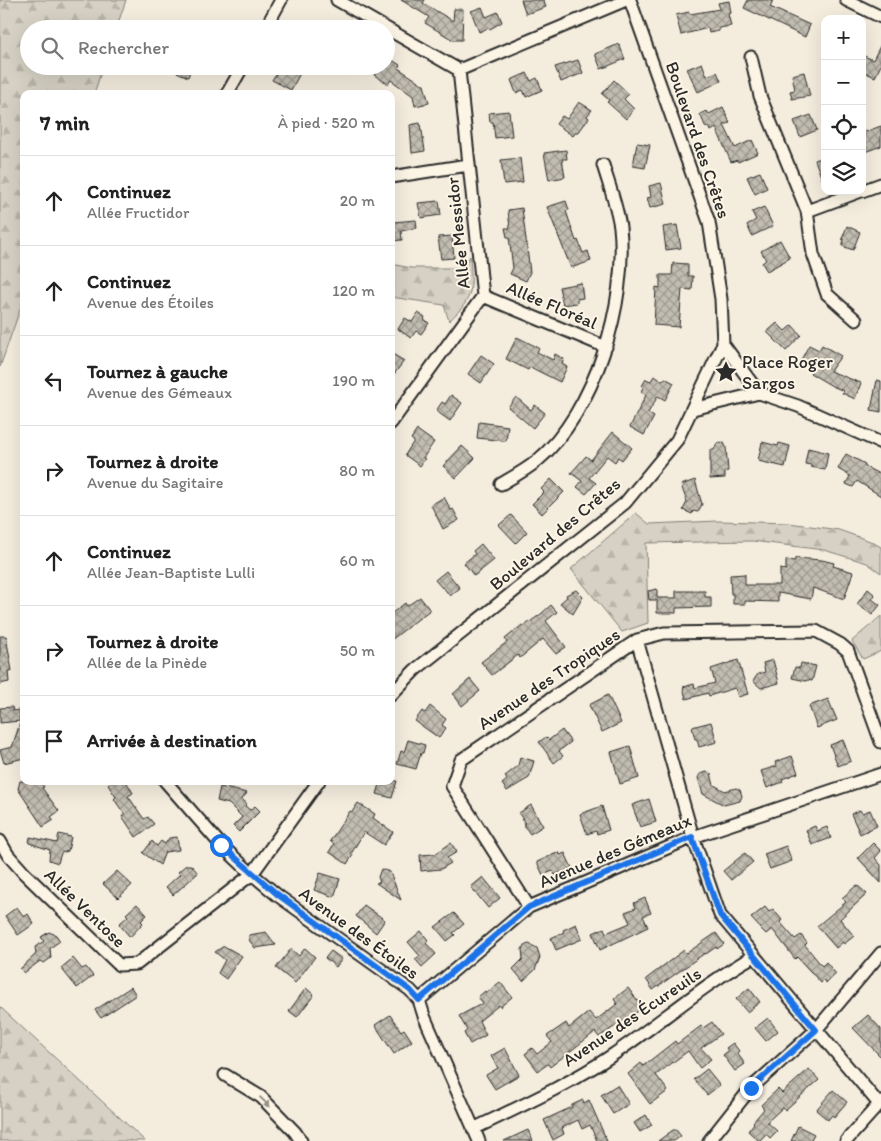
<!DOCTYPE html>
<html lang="fr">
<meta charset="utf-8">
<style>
:root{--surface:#fff;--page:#f2f2f2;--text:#222;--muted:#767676;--line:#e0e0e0}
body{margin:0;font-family:Itim,sans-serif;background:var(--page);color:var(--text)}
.controls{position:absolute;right:15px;top:15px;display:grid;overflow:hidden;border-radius:10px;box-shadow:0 5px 20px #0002}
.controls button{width:45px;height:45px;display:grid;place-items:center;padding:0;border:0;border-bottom:1px solid var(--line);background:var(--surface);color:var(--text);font:25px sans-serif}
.stop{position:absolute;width:15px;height:15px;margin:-11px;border:4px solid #1a73e8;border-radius:50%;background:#fff}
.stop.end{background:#1a73e8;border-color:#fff;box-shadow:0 1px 5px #0008}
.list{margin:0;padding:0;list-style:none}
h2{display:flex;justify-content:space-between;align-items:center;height:65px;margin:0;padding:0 20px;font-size:21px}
h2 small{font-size:16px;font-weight:400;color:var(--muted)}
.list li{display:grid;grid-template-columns:32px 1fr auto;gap:15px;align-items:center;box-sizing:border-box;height:90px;padding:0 20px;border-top:1px solid var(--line)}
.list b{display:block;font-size:19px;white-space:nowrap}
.list p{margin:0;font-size:16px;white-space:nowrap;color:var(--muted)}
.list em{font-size:16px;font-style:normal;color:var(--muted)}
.icon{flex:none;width:28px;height:28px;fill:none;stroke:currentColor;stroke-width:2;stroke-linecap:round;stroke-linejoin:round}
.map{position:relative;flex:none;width:881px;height:1141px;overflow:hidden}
.search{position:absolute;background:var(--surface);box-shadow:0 5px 20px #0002;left:20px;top:20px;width:375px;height:55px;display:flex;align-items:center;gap:12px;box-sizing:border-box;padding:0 18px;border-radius:28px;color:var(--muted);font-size:19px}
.panel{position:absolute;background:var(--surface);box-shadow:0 5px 20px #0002;left:20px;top:90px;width:375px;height:695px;border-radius:10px}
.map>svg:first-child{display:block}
.forest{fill:url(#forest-firs);stroke:#807e78}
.building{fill:url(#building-cross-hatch);stroke:#2b2b2b}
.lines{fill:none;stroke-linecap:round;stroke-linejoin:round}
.minor-casing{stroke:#2b2b2b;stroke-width:15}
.minor{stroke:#fcf5e5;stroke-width:11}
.oneway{fill:#949088}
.route{stroke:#1a73e8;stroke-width:6}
.labels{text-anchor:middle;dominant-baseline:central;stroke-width:4;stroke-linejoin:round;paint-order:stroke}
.street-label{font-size:18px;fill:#2b2b2b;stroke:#fcf5e5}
.poi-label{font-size:18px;fill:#2b2b2b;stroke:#fcf5e5;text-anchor:start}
</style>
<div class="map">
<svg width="881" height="1141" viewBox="0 0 881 1141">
<defs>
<pattern id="forest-firs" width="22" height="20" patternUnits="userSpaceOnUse" patternTransform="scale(1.25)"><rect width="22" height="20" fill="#d6d1c4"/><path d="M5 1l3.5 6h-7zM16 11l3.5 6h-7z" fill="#b8b4a9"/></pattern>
<pattern id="building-cross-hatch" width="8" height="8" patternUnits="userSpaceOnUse" patternTransform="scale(1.25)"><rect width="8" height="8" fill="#c2bdb1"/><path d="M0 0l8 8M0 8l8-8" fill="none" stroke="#9e9a90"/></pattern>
</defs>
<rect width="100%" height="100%" fill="#f4edde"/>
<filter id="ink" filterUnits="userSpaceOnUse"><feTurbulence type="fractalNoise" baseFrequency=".02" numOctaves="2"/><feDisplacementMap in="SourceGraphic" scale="10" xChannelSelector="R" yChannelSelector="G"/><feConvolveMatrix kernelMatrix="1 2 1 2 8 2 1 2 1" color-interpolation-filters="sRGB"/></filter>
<g filter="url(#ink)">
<path class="forest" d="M0,0H126L116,29H29V66H103L94,94H24V298L0,367Z
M470,256C472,289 475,297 449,321L444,305L391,297V264L411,268H463Z
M636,513L649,524L718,521L789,523L839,530L870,541L881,547V573L867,563L824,550L752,541L646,543L648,623L622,632L571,569Z
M881,616V651L863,659L852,641Z
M0,1007L145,1141H0Z"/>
<path class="building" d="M401,0H425L423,3L453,21L454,9H463L462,40H453L425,23L429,17Z
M521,0H543L546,7L526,14Z
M748,0H773L770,7L810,25L805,37L744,8Z
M729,1L731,13L728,14L731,26L719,28V31L709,33L708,28L681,35L676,15L689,12L690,14L720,9L718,3Z
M482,7L486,17L498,12L502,22L490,29L488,28L479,32L471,11Z
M619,44L625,59L601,69L595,54Z
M881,44V65L875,77L862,71V55L873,60Z
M386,56L400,65L398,68L424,85L429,103L415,106L413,96L391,80L388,84L374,75L379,66H386Z
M578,60L583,73L561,82L555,67Z
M702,63L707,76L717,72L721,81L698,92L687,69Z
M163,66H192L188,77Z
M281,66H304L291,90L272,80Z
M804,72L810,96L792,99L790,91L795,90L792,75Z
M527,73L531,81L537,78L542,90L526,97L523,90L516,93L511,80Z
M614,80L629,94L624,99L634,109L626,119L607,102L609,100L602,94Z
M579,102L592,110L587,116L589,118L578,133L576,132L573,136L556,124L562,116L567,119Z
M723,107L730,123L724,125L735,148L752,140L758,153L738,162L737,160L731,162L716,128L711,131L709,126L706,128L700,114L707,111L709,114Z
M509,111L512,136L495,138L493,122H490L489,113Z
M811,115L817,130L800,137L794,121Z
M420,123L421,131H422L425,151L412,153L410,125Z
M881,126V146L862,153V133Z
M637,143L650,145L645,168L633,166Z
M566,150L567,159H562L565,177L549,180L544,153Z
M825,156V185H824L815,160Z
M520,158L523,182L504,184L501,160Z
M760,172L767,188L755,194L747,177Z
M661,183L666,204L650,208L647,198L651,197L649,186Z
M439,201L441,215L421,218L418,203Z
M566,201L569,210L566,211L576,241L578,240L583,253L588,251L591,261L571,268L547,207Z
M764,207L773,226L752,236L747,225L756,220L752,212Z
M522,208L530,272L526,281L510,274L513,268L509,237H507L505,228H510L508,210Z
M416,220L417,228L401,231L402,240L391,241L393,222Z
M677,225L681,248L666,250L663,227Z
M847,226L860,232L853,250L842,246L844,240L842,239Z
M452,236L454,258L441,259L438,237Z
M780,240L790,258L767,271L762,263L766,260L761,251Z
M673,263L688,264V276H693L692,290L682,289L679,327L654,325L656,287L660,288V275H672Z
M581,283L583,298L577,299V303L563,305L559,287Z
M418,313L425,317L424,320L429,323L421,334L416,331L411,338L398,329L405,318L412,322Z
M777,323L785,331L792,325L801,335L786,351L767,332Z
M517,337L539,348L537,352L553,360L555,354L564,359L562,364L567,367L560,382L530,367L528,370L506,359Z
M809,345L819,350L822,345L841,356L830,371L861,383L855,399L842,393L844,391L832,386L810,373L813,368L801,360Z
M391,353L404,361L391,378Z
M481,355L494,364L481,383L468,374Z
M654,376L663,381L665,378L674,383L665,400L658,396L648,413L654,417L644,435L630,427L646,395L641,392L643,387L642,386L646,379L651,381Z
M877,380L881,381V412L871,410Z
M451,395L462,403L450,421L436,411L442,402L445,404Z
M516,397L531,410L535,405L545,413L533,428L508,407Z
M479,422L508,426L506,441L477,438Z
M417,430L434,442L423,458L425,459L420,466L405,455L414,441L411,439Z
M613,432L632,448L622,460L618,457L615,462L607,456L589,478L596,483L586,494L577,487L582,481L571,473L586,456L591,460Z
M720,442L724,443L726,447L728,471L725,472V478L710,479V450H714L717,443Z
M762,442L778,446L779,443L790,446L785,467L758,461Z
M462,446L475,458L456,478L443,466Z
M808,448L828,453L825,470L811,467V465L805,464Z
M846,454L865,464L864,466L881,475V496L857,481L853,487L846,484L850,476L838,469Z
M551,479L564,492L542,514L532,504L544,492L541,489Z
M695,480L702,504L698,512L693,511L692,514L683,510L687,502L681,485Z
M444,497L451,510L453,509L459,520L443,529L431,505Z
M511,515L527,532L516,543L499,525Z
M481,544L494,560L474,576L464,563L475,554L473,551Z
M795,558L822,560L834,563L833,566L853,572L844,599L813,588L811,599L778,593V602L745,601V604H733V594H731L730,575L745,574V585H780V569L786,570V560L795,561Z
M446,571L460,588L450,596L443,587L442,588L435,580Z
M657,589V598H676V591H705V597H711V607L676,608V613H657V600H649L648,591Z
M868,589L875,595L872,599L880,605L872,615L857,604Z
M576,590L583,597L573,614L560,603L567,597L566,595Z
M420,597L430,610L391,640V614L405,603L407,606Z
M551,605L557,612L546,621L566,647L556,654L543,639L520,658L518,655L492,675L481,662L507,642L505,639L522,625L524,626L541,614Z
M0,636H6L12,671H8L9,682L0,684Z
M738,660L748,694L738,697L735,688L709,696L708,693L686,699L683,687L694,684L695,688L715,683L711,669Z
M773,660L779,683L761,688L753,681L758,674L765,672L763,663Z
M801,663L816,666L812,681L807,680L806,681L792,678L795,667L800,668Z
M470,679L480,691L462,706L453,694Z
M608,695L621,723L602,732L589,705Z
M828,699L837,720L817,728L809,706Z
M430,706L446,719L442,725L446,728L439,738L415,721L422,711L425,713Z
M12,707L13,711L19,710L20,721L0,723V708Z
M22,717H24V758L4,763L0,750L12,747Z
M711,722L717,742L699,747L697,739H695L692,727Z
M562,730L571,742L559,751L563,756L554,763L539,742L546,737L549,740Z
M408,740L425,745L423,753H421L416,769L397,764L401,751L404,752Z
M843,740L851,761L838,766L830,745Z
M630,746L639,778L620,784L611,752Z
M792,756L798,773L782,779L783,782L767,788L761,771L777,766L775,762Z
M520,757L534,761L529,778L507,791L502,784L507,780L505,776L518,766Z
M707,772L711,774L714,785L725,791L736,788L740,790L742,796L740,801L724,805L703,794L698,778L700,774Z
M20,781H40L44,787L42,788L59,811L51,817L54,820L43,827L18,789Z
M114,781H126L133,793L128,796L144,819L148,817L154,824L136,837L122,816L125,815L114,799L116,797L108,785Z
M381,781H397L392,798L377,794Z
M220,787L247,793L242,799L247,804L245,806L250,810L255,806L260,811L239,832L233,826L242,817L229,804L217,801Z
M649,799L656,822L640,827L632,805Z
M358,803L375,814L373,818L393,832L384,845L364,832L351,854L353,855L347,864L329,852L334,844L330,841L350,811L352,812Z
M531,805L543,826L530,834L523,824L525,823L519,813Z
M602,806L609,830L597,834L596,831L587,834L580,814Z
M860,810L862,813L870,810L877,826L860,834L851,814Z
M815,826L817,831L827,827L831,838L812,845L806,830Z
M59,834L71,837L68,851L61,853L58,863L49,860L50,850L29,843L30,837L57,843Z
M177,837L179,850L165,852L160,865L143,853L152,841L157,846L161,841L165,844L169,838Z
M451,843L457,852L447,858L451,863L441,869L421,871L420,855L435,854Z
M873,843L881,851L875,858L881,865V883L858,858Z
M786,846L792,861L770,869L764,854Z
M559,852L560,855L565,853L572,868L555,875L553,871L543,875L537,862Z
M745,853L753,862L731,880L723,871Z
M186,865H191L198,873L173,895L166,887L180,874L178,872Z
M381,869L390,872L401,900L376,883L380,882L378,877Z
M117,871L132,885L118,898L103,884Z
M320,873L340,879L334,897L314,890Z
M483,877L500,898L488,908L471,887Z
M857,885L867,894L840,919L854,936L844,944L843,942L836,948L817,926L846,902L842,898Z
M645,898L651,913L643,916L648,927L600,950L593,933L604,928L606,933L630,923L625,912L636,908L634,903Z
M137,904L147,915L141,921L143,923L130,937L119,924L128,916L126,914Z
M364,905L385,920L376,933L356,916Z
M17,907L24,917L28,914L34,924L18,935L5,916Z
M765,907L769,912L773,909L782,920L780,922L795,939L801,935L807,943L805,945L822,966L826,962L836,974L826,983L824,980L821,983L797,957L795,959L772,929L766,934L762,930L751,918Z
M454,913L464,924L453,933L455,935L447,941L435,927Z
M576,924L582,939L556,950L551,938L564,932L563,930Z
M421,931L428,940L426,943L436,954L422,967L415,959L420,956L408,942Z
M49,932L56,935L60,941L50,948L51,958L44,963L40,961L24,973L20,969L36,954L35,947L44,941L41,937Z
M266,932L276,945L255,948L249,940V935Z
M716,933L724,944L717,949L716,947L706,954L705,953L653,990L646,979L684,950L687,953Z
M529,944L537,948L540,957L535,970L523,981L513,969L523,959L522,949L525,945Z
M224,946L242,956L226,979L218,973L225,960L215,952Z
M305,948L315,957L295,983L276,968L291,949L299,956Z
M331,951L342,959L336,967L325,958Z
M73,958L82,969L86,967L93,976L77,988L61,968Z
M500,982L512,997L500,1007L499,1005L479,1021L486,1035L470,1044L464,1033L467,1030L459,1016L483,1003L478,997L485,991L486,993Z
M131,987L136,995L101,1018L95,1010Z
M306,988L314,995L297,1017L289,1011Z
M628,988L643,1008L599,1037L595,1032L550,1067L548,1064L538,1071L525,1054L532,1048L537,1054L552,1042L547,1036L566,1023L569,1028L589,1012L596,1020L617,1004L614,999Z
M749,988L760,1002L747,1012L736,999Z
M390,1015L401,1031L404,1029L412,1041L394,1054L375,1025Z
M868,1015L881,1029V1057L853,1028Z
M768,1018L778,1031L766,1041L755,1028Z
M712,1022L721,1034L701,1048L711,1059L700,1068L688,1051L656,1075L668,1091L650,1104L628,1074L641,1063L643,1066L675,1041L677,1044L701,1026L703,1028Z
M733,1043L739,1051L737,1053L745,1064L735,1071L723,1055L728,1051L726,1048Z
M505,1048L519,1075L495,1089L486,1075L498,1068L491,1056Z
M707,1069L720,1085L707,1095L694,1079Z
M809,1069L819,1080L785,1110L782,1108L767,1122L777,1131L770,1138L766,1134L759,1141L748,1131L754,1123L753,1122L764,1109L761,1105L778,1089L782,1093Z
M617,1085L629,1104L613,1114L601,1095Z
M833,1090L847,1102L834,1117L832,1115L828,1120L816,1110Z
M583,1100L584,1103L589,1100L607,1141H597L590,1125L582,1129L578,1120L562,1128L564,1134L553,1140L544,1120L572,1107V1105Z
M646,1115L652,1125L640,1132L634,1123Z
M798,1126L814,1134L810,1141H791Z
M528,1130L533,1141H504Z
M673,1130H676L681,1136L674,1141H658Z"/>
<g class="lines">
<defs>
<path id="minor" d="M337,0L459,70L626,0
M846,0L881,17
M265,29L281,0
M751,57L760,96L807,211L813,254L827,294L856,320
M227,94L243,66
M391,177L468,165
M862,191L881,184
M807,211L861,191
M483,296L606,347
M723,344L759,393L798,406L881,443
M693,409L759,393
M391,423L483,296L459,70
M501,484C513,477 526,470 537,461C595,412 628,302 620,227C617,206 609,185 603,165
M637,640L693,837L720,915L879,1104
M391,695L415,670L625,503L677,440L723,344L721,299L709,222L630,0
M165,781L221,845L252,874L277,895L410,990L419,1000L424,1016L479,1141
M0,841L8,855L24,873L119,965L137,964L252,874L319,781
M529,907L452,786L461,760L637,640L664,633L816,631L840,644L848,651L881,742
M419,1000L529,907L693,837L881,774
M225,1075L261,1097L295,1132L301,1141
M473,1129C521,1106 570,1084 614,1054C661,1022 704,984 754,956
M709,1141L751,1088L816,1030L881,953
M846,1141L881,1102"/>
</defs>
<use href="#minor" class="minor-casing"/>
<use href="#minor" class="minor"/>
</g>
<defs><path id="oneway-solid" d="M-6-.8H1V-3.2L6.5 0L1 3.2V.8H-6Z" transform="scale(1.25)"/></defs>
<use class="oneway" href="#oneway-solid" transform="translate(265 1102) rotate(44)"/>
</g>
<g class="lines" filter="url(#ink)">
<path class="route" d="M221,845L277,894L410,990L419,1000L529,907L692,837L720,915L816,1030L751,1088"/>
</g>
<defs>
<symbol id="sight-bare" viewBox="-9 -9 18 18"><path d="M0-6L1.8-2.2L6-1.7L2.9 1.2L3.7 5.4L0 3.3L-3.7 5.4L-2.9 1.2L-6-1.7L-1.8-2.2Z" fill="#2b2b2b" stroke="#fcf5e5" stroke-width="2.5" paint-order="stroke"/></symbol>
</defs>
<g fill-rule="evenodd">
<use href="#sight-bare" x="710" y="356" width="32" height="32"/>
</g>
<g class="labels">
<g class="street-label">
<text transform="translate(698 140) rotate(71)">Boulevard des Crêtes</text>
<text transform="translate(458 233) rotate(-96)">Allée Messidor</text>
<text transform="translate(552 305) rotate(23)">Allée Floréal</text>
<text transform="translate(555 534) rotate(-40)">Boulevard des Crêtes</text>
<text transform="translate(549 679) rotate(-34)">Avenue des Tropiques</text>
<text transform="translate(615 851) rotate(-23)">Avenue des Gémeaux</text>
<text transform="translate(85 908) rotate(44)">Allée Ventose</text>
<text transform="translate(359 933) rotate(36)">Avenue des Étoiles</text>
<text transform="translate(632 1017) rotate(-34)">Avenue des Écureuils</text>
</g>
<g class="poi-label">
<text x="742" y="362">Place Roger<tspan x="742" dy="21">Sargos</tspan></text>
</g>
</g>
</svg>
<div class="controls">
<button>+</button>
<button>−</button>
<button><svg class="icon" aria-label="locate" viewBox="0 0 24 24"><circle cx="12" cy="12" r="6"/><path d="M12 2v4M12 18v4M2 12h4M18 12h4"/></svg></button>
<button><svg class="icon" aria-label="layers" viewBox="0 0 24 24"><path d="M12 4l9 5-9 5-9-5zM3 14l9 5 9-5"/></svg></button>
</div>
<div class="stop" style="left:221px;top:845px"></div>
<div class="stop end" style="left:751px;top:1088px"></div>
<div class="search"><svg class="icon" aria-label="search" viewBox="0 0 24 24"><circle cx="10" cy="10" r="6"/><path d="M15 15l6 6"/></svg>Rechercher</div>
<section class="panel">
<h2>7 min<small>À pied · 520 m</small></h2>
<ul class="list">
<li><svg class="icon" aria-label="ahead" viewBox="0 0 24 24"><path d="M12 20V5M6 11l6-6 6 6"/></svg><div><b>Continuez</b><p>Allée Fructidor</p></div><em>20 m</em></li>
<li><svg class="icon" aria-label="ahead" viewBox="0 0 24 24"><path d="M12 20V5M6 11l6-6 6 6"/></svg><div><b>Continuez</b><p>Avenue des Étoiles</p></div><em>120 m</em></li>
<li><svg class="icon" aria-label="left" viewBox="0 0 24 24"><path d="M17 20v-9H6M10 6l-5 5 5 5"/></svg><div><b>Tournez à gauche</b><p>Avenue des Gémeaux</p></div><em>190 m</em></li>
<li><svg class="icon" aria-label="right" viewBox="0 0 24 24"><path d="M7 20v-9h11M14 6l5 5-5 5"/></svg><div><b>Tournez à droite</b><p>Avenue du Sagitaire</p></div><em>80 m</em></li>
<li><svg class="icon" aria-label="ahead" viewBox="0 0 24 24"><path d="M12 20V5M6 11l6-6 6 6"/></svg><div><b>Continuez</b><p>Allée Jean-Baptiste Lulli</p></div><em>60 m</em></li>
<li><svg class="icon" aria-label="right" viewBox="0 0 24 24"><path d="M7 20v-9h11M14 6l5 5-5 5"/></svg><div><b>Tournez à droite</b><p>Allée de la Pinède</p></div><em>50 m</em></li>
<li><svg class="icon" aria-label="arrive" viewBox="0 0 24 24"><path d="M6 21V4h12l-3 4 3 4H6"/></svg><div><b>Arrivée à destination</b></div></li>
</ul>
</section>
</div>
